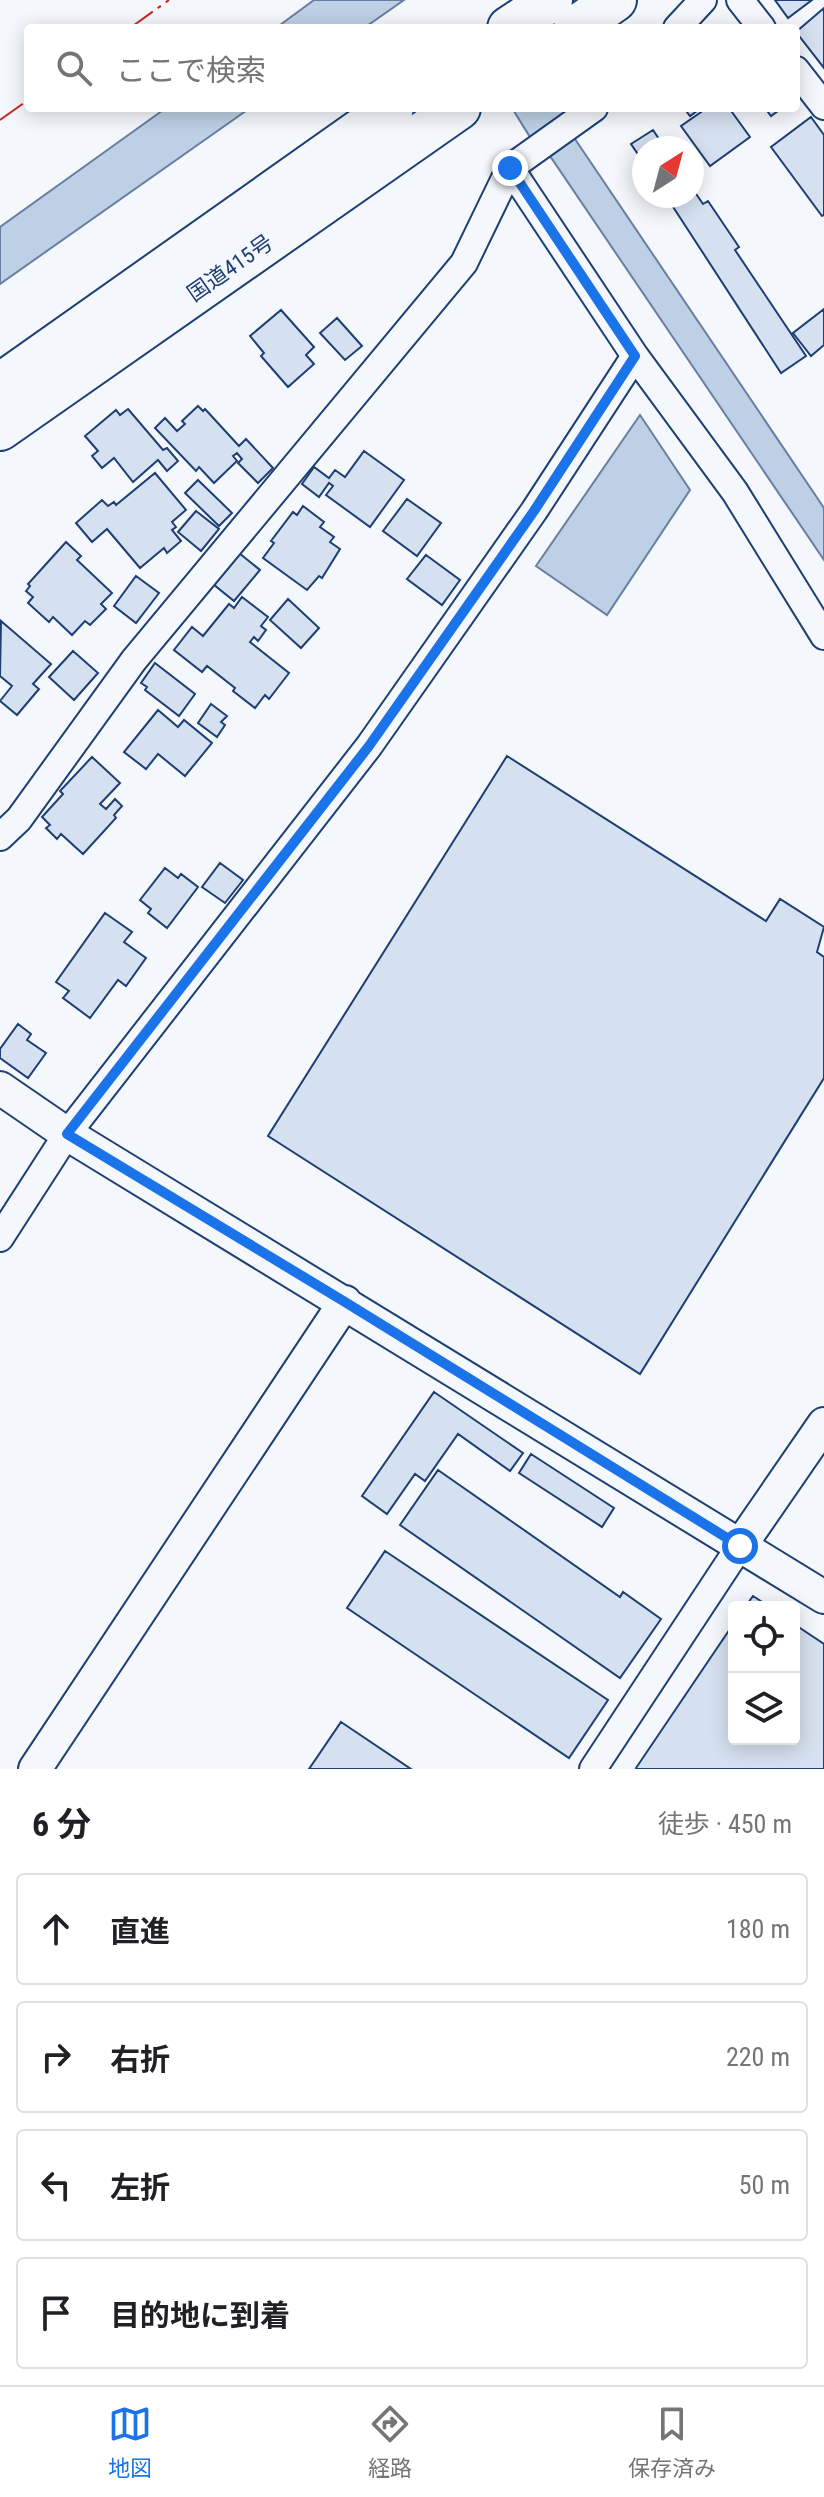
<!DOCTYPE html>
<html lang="ja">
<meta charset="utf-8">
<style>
:root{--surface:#fff;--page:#f2f2f2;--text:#202124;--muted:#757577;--line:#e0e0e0;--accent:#1a73e8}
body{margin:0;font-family:"Roboto Condensed","Noto Sans JP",sans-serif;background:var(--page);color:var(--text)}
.controls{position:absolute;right:24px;bottom:24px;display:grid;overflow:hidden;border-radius:8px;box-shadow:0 4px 20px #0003}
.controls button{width:72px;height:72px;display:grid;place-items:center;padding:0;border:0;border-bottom:2px solid var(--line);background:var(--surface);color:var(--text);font:40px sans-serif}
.compass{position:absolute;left:632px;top:136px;width:72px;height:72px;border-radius:50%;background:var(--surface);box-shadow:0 4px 20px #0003;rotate:36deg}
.stop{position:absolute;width:24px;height:24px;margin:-18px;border:6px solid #1a73e8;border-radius:50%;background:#fff}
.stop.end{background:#1a73e8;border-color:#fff;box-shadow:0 2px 8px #0008}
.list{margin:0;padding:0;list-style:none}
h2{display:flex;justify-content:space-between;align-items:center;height:104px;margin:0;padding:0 32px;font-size:34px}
h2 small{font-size:26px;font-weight:400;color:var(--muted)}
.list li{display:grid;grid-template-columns:52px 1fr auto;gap:24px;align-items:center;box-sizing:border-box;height:112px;margin:0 16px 16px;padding:0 16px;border:2px solid var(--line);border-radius:8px}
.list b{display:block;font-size:30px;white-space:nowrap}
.list em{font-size:26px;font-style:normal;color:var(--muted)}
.icon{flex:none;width:44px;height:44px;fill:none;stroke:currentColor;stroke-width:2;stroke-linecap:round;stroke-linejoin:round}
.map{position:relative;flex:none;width:824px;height:1769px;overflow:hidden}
.search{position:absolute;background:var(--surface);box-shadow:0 4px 20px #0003;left:24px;right:24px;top:24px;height:88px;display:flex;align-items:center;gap:20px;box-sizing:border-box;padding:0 28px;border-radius:8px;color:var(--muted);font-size:30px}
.sheet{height:616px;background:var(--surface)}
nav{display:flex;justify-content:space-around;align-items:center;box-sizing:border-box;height:112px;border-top:2px solid var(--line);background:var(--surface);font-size:22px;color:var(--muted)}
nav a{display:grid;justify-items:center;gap:4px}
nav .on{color:var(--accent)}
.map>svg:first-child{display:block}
.water{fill:#bed0e5;stroke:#687fa3;stroke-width:2}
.building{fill:#d5e0f0;stroke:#1d3f73;stroke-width:2}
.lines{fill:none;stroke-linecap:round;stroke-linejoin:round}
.minor-casing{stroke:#1d3f73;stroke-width:30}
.tertiary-casing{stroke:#1d3f73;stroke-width:36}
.trunk-casing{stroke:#1d3f73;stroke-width:46}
.minor{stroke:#f4f7fb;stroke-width:26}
.tertiary{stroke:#f4f7fb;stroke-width:32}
.trunk{stroke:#f4f7fb;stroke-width:42}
.power{stroke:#c62828;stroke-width:2;stroke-dasharray:28 6 4 6;stroke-linecap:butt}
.route{stroke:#1a73e8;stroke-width:10}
.labels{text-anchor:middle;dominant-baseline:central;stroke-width:6;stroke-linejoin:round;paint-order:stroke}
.street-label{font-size:22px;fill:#1d3f73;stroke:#f4f7fb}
</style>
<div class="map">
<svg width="824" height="1769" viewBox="0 0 824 1769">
<rect width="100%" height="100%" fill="#f4f7fb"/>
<path class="water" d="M314,0H404L364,28H276Z
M166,108H250L0,284V227Z
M512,108H562L575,139L824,508V560L552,159L530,137Z
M640,415L690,490L607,615L536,566Z"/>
<path class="building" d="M775,0H812L788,18Z
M824,8V68L796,32Z
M684,108H701L690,116Z
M707,108H729L750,137L710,166L681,126Z
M765,108H782L771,116Z
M811,117L824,135V215L822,216L771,147Z
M653,130L665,148H644V163L631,144Z
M692,188L703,204L708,201L739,247L735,250L806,356L781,373L666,196H692Z
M824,309V345L811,356L793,333Z
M281,310L314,347L306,355L314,364L288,387L261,356L264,353L250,336Z
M337,318L362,346L345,360L320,333Z
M198,406L203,411L205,409L239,446L246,439L273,468L258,483L238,463L242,459L237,453L233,456L237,461L214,483L199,467L196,471L155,428L165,418L177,431L185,424L182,421Z
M128,409L163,450L167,448L178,461L167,471L158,460L133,482L114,458L102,468L92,456L98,451L85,436L116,410L120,415Z
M364,451L404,480L370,527L326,495L333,486L329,483L319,497L302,484L314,467L329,478L335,470L345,477Z
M155,473L186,510L172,522L176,527L172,530L181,541L167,553L164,548L140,568L107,529L92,542L76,523L102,500L108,506L114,502L116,505Z
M198,480L232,513L219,526L185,493Z
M407,499L441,523L417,556L383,531Z
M303,506L324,522L320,527L334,537L330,542L340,549L322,578L319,576L307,590L263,558L274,543L271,541L293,512L297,515Z
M196,511L219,529L201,551L178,532Z
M66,542L81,556L77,560L112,593L101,604L106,609L90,625L85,621L72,635L53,617L49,622L28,603L33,597L26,591L30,586L28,584Z
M239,553L260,570L234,601L213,584Z
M426,555L460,580L442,605L407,579Z
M136,576L159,593L136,623L114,606Z
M242,597L268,617L261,626L266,630L258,641L254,637L250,642L289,673L269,699L265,695L255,708L233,691L235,688L207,666L202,672L174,650L192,627L203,636L229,604L234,608Z
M288,599L319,628L301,648L270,620Z
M1,621L51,664L33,684L39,689L17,715L0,701L12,686L0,676Z
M73,651L98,673L74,700L49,677Z
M155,663L195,694L179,716L145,690L147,687L141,683Z
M211,704L227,716L221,722L225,725L217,737L198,723Z
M158,710L178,727L184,720L212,743L185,776L158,754L146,769L124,752Z
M507,756L766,921L780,899L824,927L817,952L824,957V1078L640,1374L268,1136Z
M92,757L120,783L100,804L106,809L115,799L122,806L114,815L116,818L83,854L61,834L57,839L46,828L50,825L42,817L63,794L60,791Z
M220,863L243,880L225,903L202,887Z
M165,868L178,878L181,874L198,887L167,928L148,913L151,909L140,900Z
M105,913L132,932L124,942L146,958L126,986L118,980L90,1018L63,998L69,991L56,982Z
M18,1024L31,1034L27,1040L46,1053L28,1078L0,1058V1049Z
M434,1392L523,1453L510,1471L458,1434L425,1481L415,1474L387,1514L362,1496Z
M531,1454L614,1508L602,1527L519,1473Z
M438,1470L620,1597L623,1592L661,1619L620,1678L400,1525Z
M385,1551L608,1700L569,1758L347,1608Z
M753,1596L770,1607H745Z
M734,1623V1739H794V1624L824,1644V1769H638L636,1768Z
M341,1722L411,1769H309Z"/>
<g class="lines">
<defs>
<path id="minor" d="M740,0L762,28
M677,28L703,0
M796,70L824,106
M510,168L635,356L735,492L824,636
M0,837L19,819L134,660L464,263L510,168L594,108
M0,1238L67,1134L369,746L534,511L635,356
M593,1769L740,1546"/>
<path id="tertiary" d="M0,1088L67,1134L824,1597
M740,1546L824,1424
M35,1769L345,1302"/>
<path id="trunk" d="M509,28L551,0
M575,28L615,0
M0,385L392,108
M0,429L459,108"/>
</defs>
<use href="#minor" class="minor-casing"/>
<use href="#tertiary" class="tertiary-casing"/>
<use href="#trunk" class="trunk-casing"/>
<use href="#minor" class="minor"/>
<use href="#tertiary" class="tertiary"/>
<use href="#trunk" class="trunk"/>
<path class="power" d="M130,28L169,0
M0,120L28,100"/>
</g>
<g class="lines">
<path class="route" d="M510,168L635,356L534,511L369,746L67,1134L345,1302L740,1546"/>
</g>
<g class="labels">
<g class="street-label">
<text transform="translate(230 268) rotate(-35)">国道415号</text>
</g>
</g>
</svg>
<div class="controls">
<button><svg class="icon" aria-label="locate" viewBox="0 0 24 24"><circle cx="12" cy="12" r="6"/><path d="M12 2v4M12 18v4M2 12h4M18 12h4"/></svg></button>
<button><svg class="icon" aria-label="layers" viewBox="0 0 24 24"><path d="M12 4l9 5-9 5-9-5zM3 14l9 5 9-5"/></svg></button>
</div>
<svg class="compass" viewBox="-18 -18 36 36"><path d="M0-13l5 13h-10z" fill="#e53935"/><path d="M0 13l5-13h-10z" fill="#757577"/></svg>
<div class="stop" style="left:740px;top:1546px"></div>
<div class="stop end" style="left:510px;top:168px"></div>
<div class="search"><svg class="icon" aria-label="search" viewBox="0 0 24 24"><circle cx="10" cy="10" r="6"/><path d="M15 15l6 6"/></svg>ここで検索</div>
</div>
<section class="sheet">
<h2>6 分<small>徒歩 · 450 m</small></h2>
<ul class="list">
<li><svg class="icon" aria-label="ahead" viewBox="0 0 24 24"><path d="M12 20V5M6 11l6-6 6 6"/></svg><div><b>直進</b></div><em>180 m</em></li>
<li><svg class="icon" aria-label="right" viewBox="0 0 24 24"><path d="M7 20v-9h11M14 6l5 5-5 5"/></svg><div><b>右折</b></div><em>220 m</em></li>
<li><svg class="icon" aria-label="left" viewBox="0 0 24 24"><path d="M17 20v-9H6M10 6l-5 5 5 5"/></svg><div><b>左折</b></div><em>50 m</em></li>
<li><svg class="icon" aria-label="arrive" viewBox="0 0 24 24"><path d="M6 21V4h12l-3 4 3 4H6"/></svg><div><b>目的地に到着</b></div></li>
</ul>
</section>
<nav>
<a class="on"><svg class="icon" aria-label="map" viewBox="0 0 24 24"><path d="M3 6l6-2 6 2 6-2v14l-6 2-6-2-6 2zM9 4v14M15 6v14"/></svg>地図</a>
<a><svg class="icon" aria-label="directions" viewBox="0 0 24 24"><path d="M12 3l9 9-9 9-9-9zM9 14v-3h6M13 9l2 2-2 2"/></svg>経路</a>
<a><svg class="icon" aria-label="saved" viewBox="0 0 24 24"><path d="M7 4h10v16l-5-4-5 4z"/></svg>保存済み</a>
</nav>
